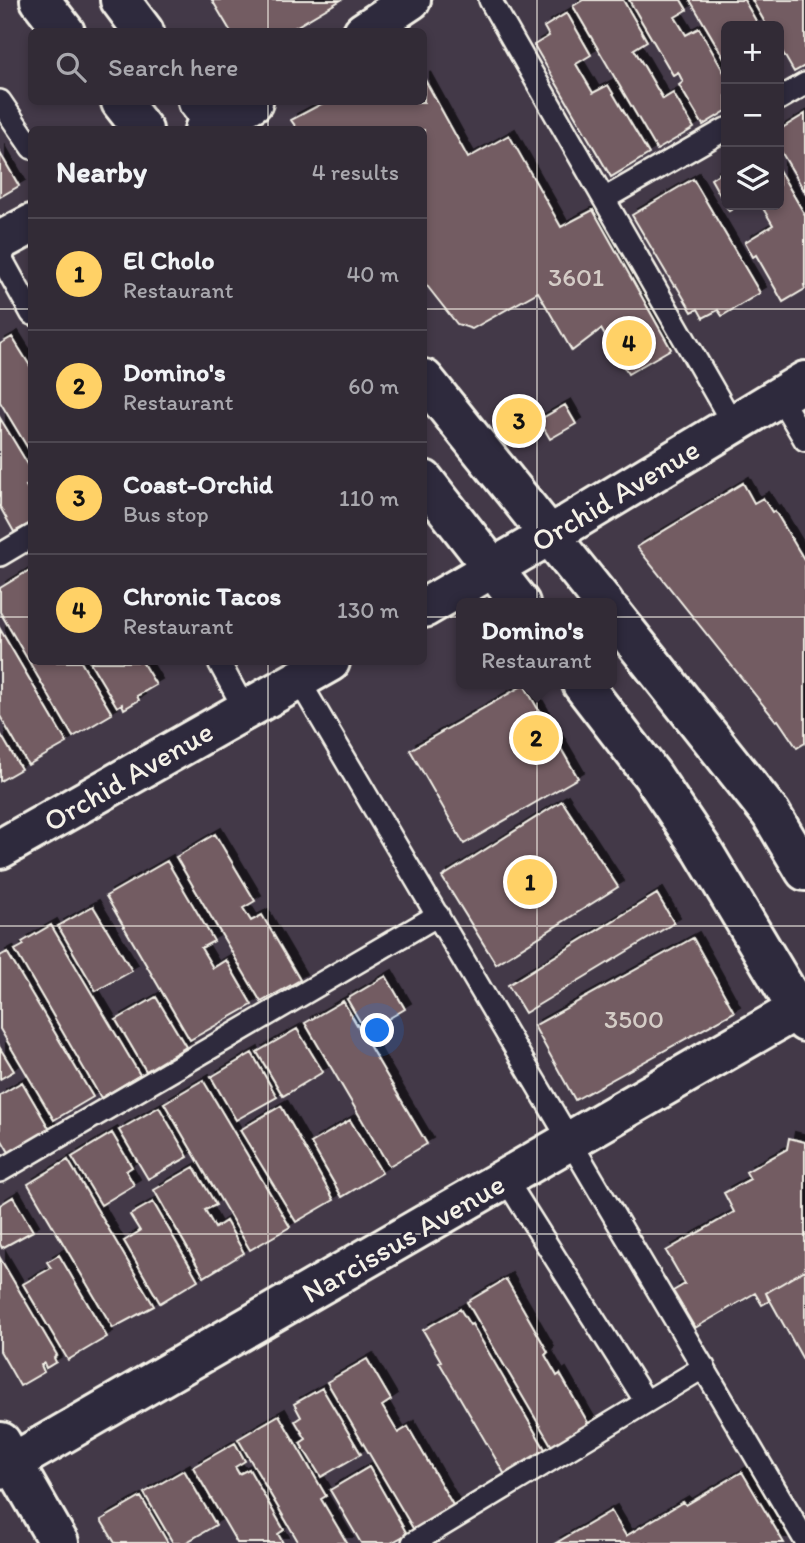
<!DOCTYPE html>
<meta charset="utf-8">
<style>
:root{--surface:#322b36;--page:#3a333e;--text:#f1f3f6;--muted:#a8a7ad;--line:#4d4751;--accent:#ffd166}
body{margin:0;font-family:Itim,sans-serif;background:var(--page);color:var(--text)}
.controls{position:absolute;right:21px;top:21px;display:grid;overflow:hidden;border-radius:10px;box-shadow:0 4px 10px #0003}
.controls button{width:63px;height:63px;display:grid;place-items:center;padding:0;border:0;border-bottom:2px solid var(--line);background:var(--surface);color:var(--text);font:35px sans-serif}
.you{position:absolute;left:378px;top:1031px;width:24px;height:24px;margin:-18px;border:5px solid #fff;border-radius:50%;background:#1a73e8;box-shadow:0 0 0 10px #1a73e833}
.badge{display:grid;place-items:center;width:46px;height:46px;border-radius:50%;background:var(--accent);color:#111;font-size:23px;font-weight:700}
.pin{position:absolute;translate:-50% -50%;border:4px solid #fff;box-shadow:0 2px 7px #0006}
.popup{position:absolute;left:456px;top:598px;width:161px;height:91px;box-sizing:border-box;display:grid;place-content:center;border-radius:10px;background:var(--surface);filter:drop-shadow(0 2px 5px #0005);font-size:23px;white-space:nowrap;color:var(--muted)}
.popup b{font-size:26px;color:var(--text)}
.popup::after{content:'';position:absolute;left:50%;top:100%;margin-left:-14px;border:14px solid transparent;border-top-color:var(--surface)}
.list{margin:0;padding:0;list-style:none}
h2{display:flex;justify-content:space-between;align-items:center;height:91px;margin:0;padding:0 28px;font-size:30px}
h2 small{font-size:23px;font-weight:400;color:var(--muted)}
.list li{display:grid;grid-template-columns:46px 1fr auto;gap:21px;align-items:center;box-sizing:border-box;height:112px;padding:0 28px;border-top:2px solid var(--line)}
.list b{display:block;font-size:26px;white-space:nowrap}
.list p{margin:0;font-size:23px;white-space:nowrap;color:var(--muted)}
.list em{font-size:23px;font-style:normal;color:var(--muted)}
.icon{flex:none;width:38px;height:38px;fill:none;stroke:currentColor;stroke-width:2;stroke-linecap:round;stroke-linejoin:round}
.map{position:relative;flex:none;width:805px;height:1543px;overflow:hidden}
.search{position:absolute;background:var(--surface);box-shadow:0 4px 10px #0003;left:28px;top:28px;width:399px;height:77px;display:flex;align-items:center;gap:18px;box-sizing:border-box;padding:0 24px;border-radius:10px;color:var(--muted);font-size:26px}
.panel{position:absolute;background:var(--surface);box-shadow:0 4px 10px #0003;left:28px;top:126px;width:399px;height:539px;border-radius:10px}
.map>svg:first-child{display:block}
.building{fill:#735c62;stroke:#f4f1e8;stroke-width:2;filter:url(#shadow)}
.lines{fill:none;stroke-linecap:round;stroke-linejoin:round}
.lane-casing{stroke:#f4f1e8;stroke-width:26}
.street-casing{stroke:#f4f1e8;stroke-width:44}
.highway-casing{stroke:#f4f1e8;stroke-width:44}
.lane{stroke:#2f2a3d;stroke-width:21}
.street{stroke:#2f2a3d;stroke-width:38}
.highway{stroke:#2f2a3d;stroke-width:38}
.grid{fill:none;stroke:#f4f1e8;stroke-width:2;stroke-opacity:0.55}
.labels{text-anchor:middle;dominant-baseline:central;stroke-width:6;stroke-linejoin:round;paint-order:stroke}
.number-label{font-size:26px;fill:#d4ccc6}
.street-label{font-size:30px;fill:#f4f1e8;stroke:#2f2a3d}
</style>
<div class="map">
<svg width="805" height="1543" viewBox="0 0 805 1543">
<defs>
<filter id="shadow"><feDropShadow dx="6" dy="-6" stdDeviation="0" flood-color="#0009"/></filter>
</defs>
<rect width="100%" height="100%" fill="#433948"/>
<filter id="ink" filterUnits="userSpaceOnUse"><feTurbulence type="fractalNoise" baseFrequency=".0143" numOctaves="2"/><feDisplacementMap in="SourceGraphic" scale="14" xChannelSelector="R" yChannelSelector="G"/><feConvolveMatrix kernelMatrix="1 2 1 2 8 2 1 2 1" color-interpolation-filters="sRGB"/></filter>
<g filter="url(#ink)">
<path class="building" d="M212,0H341L287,32H231Z
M583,0H623L647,41L634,49L663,99L673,93L694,128L657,150L573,6Z
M629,0H681L687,10L675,17L686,35L699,28L726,76V111L703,125L679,85L683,82L678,72L673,75Z
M690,0H744L759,26H726V61Z
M752,0H805V66L794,72L779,46V26H767Z
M567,13L591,55L576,64L593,93L608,85L649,154L611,177L534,45L549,36L544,27Z
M424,78L468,158L509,135L561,227L593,210L671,349L628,374L601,329L572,351L538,292L472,329L457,324L424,282V130H298L291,120L325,102H424Z
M805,114V192L779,148V130Z
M0,153L19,186L0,197Z
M726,169V205H739L729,211L711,179Z
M779,170L805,215V285H804L805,289L783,302L756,255L753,257L745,242L773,225L761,205H779Z
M693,179L760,293L722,316L718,310L703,318L698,309L692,312L676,285L674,286L632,215Z
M12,337L32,369V455L0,402V344Z
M565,405L576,424L550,439L539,420Z
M0,418L32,471V483L26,486L32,495V522L14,532L0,507Z
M743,483L754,503L763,498L772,512L775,511L805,561V743L797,748L778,720L776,721L637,547Z
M28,571L32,577V662H81L112,714L73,737L0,612V588Z
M0,629L67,743L28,765L0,716Z
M90,662H142L156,685L137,696L139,700L124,709L122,704L117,707Z
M524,685L578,778L464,844L410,750Z
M0,733L21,769L0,781Z
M562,801L618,887L496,964L442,877Z
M215,834L255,901L243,908L251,921L262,915L300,980L261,1002L176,857Z
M167,861L214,941L201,948L213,968L226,960L252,1005L190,1040L106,896Z
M657,894L674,923L525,1013L508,985Z
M93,906L132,971L96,991L58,926Z
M51,925L140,1075L101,1098L15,950L24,945L22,942Z
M693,938L734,1012L575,1100L534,1026Z
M7,952L93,1097L54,1120L0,1029V956Z
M386,976L405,1009L366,1032L347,999Z
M156,997L186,1047L146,1071L116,1020Z
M343,1001L427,1144L389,1166L305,1023Z
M297,1029L323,1072L283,1096L257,1052Z
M0,1048L14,1071L0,1079Z
M252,1053L277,1097L236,1120L211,1077Z
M203,1080L290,1227L250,1250L164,1103Z
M22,1082L50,1130L10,1154L0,1137V1095Z
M281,1106L334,1200L296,1222L240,1130Z
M159,1107L188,1157L148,1179L119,1130Z
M350,1120L382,1173L342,1197L311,1143Z
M112,1133L132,1167L126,1171L134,1185L101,1205L72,1157Z
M789,1138L805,1142V1270L766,1293L769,1301L762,1305L755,1293L695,1328L673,1291L685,1284L666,1251L734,1212L724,1193L750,1179L746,1172L787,1149Z
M68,1160L154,1306L113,1328L28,1184Z
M194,1167L216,1205L205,1210L215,1228L226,1221L244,1253L204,1277L154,1190Z
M13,1197L33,1231L2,1248L0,1244V1205Z
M153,1202L198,1280L160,1303L124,1241L140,1231L130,1215Z
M59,1255L107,1337L68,1360L23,1284L51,1268L47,1262Z
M0,1258L57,1355L54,1358L56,1362L46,1368L44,1363L41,1365L44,1372L20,1386L0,1351Z
M805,1270V1363L766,1293Z
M506,1279L548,1352L545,1355L557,1376L560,1374L591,1428L554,1450L467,1302Z
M460,1309L470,1325L472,1324L546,1451L505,1475L439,1362L441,1361L423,1330Z
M367,1359L391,1400L382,1406L398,1433L408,1427L454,1507L414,1530L327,1382Z
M322,1388L361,1454L321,1477L300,1443L306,1439L295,1421L301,1417L294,1404Z
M279,1415L326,1496L321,1499L347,1543H299L238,1439Z
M235,1443L245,1461L235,1467L239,1474L249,1469L284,1530L278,1534L283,1543H237L193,1467Z
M369,1467L407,1534L391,1543H361L330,1490Z
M184,1470L216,1525L185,1543H173L144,1493Z
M742,1472L784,1543H556L611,1511L626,1536L683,1502L686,1505Z
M141,1497L168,1543H115L101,1520Z"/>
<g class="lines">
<defs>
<path id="lane" d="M490,0L733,424
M779,99L805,84
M0,101L32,148
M604,199L726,129
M0,256L32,314
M779,396L805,440
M0,555L32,536
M219,662L245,710
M298,679L805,1540
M0,1171L438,915
M505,1178L646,1402
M413,1543L704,1367"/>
<path id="street" d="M363,32L411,0
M204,130L253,102
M0,241L32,224
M424,608L550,535L805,381
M0,849L330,662
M1,1442L59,1543
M0,1470L805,1005"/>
<path id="highway" d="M40,0L65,32
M120,0L144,32
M121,102L143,130
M198,102L220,130
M424,379L604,603
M424,480L520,603
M611,612L771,814L805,871
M582,684L652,775L703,851L805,1022"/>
</defs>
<use href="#lane" class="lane-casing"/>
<use href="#street" class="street-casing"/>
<use href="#highway" class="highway-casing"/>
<use href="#lane" class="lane"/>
<use href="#street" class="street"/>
<use href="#highway" class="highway"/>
</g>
</g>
<path class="grid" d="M268,0V32M537,0V1543M268,102V130M0,309H32M424,309H805M0,617H32M424,617H805M268,662V1543M0,926H805M0,1234H805"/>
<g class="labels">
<g class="number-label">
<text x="576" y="277">3601</text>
<text x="634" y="1019">3500</text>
</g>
<g class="street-label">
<text transform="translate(615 495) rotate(-31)">Orchid Avenue</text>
<text transform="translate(128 776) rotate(-30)">Orchid Avenue</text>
<text transform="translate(403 1238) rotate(-30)">Narcissus Avenue</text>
</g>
</g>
</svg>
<div class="controls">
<button>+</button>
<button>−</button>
<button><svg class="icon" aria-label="layers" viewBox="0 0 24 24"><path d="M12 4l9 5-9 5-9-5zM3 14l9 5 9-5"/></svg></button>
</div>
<div class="you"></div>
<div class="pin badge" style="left:530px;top:882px">1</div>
<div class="pin badge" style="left:536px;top:738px">2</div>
<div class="popup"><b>Domino's</b>Restaurant</div>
<div class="pin badge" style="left:519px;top:421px">3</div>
<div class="pin badge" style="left:629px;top:343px">4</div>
<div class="search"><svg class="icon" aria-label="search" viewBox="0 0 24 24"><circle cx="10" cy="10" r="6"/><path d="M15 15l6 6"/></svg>Search here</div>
<section class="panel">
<h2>Nearby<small>4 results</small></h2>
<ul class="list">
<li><span class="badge">1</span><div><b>El Cholo</b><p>Restaurant</p></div><em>40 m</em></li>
<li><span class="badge">2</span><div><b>Domino's</b><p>Restaurant</p></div><em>60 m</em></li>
<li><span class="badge">3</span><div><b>Coast-Orchid</b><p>Bus stop</p></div><em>110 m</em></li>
<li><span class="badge">4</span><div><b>Chronic Tacos</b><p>Restaurant</p></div><em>130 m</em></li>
</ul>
</section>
</div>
